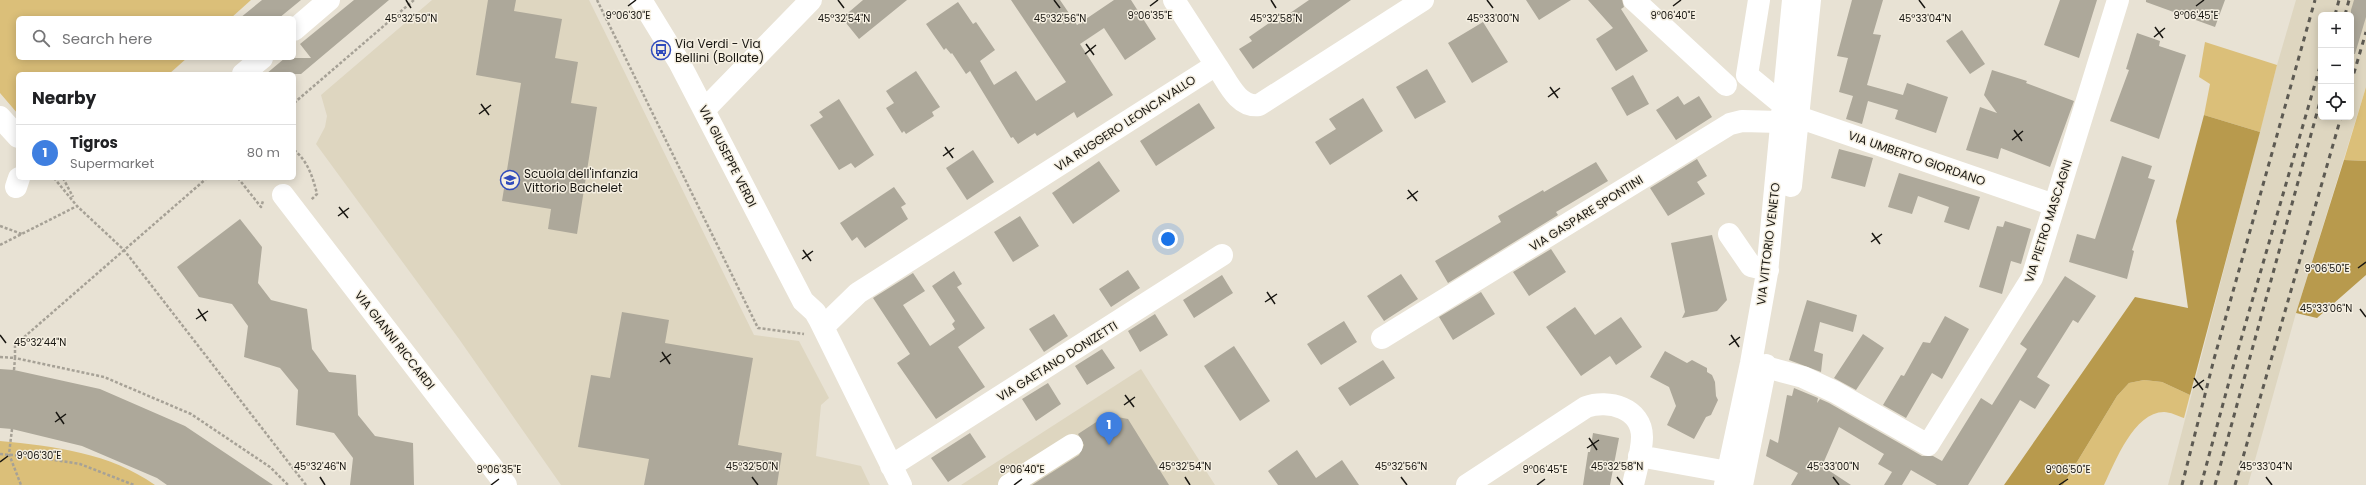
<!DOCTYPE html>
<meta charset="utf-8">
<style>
:root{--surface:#fff;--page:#f2f2f2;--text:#202124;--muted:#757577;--line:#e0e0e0;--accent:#304bbc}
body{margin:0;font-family:Poppins,sans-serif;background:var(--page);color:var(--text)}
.controls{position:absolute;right:12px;top:12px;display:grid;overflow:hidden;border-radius:6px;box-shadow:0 2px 10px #0003}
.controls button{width:36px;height:36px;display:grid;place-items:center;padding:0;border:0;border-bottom:1px solid var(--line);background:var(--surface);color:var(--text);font:20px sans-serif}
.you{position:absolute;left:1168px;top:239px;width:14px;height:14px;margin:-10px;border:3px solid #fff;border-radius:50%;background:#1a73e8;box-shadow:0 0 0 6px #1a73e833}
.badge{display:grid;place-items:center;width:26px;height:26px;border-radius:50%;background:var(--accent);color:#fff;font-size:13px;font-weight:700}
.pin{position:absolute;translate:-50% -33px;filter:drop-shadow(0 1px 2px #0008)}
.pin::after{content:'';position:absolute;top:21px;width:14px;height:12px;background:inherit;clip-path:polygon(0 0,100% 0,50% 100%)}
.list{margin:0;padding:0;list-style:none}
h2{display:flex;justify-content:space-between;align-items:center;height:52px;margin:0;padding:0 16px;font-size:17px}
h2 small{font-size:13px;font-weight:400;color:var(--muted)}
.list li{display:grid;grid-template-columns:26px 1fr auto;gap:12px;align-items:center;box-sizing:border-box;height:56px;padding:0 16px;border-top:1px solid var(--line)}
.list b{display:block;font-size:15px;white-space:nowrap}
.list p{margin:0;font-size:13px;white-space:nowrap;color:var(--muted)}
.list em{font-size:13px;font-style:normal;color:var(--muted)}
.icon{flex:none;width:22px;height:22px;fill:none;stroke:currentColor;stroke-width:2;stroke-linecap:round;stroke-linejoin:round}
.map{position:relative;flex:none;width:2366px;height:485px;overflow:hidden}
.search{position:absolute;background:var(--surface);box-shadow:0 2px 10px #0003;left:16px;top:16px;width:280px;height:44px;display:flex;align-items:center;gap:10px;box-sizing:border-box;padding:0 14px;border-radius:6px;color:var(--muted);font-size:15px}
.panel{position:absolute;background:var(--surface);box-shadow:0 2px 10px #0003;left:16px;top:72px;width:280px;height:108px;border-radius:6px}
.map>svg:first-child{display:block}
.built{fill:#ded6c0;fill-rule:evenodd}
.green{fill:#dbbf79}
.forest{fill:#b89a4d}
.building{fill:#ada89a}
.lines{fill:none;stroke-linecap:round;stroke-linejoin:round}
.path{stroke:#a6a196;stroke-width:2.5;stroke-dasharray:3 2;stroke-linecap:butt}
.minor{stroke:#fff;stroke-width:22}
.rail{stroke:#5d5a52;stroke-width:3;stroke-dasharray:5 5;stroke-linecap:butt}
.ticks{fill:none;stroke:#181611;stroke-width:1.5}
.labels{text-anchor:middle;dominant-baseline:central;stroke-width:3;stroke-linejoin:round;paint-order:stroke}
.poi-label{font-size:12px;fill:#181611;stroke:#f5efe1;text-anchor:start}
.street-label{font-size:12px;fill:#181611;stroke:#f5efe1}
.ticks-label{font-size:10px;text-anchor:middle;fill:#181611;stroke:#f5efe1;stroke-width:3;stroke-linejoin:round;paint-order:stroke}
</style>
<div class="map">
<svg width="2366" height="485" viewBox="0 0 2366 485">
<rect width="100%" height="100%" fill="#e8e2d4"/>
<path class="built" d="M432,0H589L754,335L799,341L829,398L821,405L816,456L861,466L870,485H561L459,339L316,144L325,127L327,116L321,95Z
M2296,0H2366V87L2296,313L2248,485H2168L2277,65ZM2321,15H2351V117H2321Z
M1141,369L1215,485H961Z"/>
<path class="green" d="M0,0H251L231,18H18V58H187L169,74H18V114L0,93Z
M2205,42L2277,65L2260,132L2204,115L2210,84L2199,77Z
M2366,87V161L2344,160Z
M2144,380L2162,382L2190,395L2184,418C2178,416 2170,412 2164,412C2134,412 2115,462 2104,485H2063L2117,396L2129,383Z
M0,441C54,446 110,453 155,485H0Z"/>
<path class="forest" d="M2204,115L2260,132L2190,395L2162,382L2144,380L2129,383L2117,396L2063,485H2004L2135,297L2188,308L2176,221Z
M2344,160L2366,161V275L2317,318L2296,313Z"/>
<path class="building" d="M262,0H301L279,18H240Z
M354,0H389L301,74H266L285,58H311L300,44Z
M488,0H516L514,11L562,19L555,58L578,62L571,103L597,107L577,234L548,229L551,209L502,201L521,83L476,75Z
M863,0H907L859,39L842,18Z
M1011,0H1060L1077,25L1114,0H1131L1156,39L1125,60L1104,28L1080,44L1113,95L1077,118L1074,112L1037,136L1035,133L1018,144L1013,137L1011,138L970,71L966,74L952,53L951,54L946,48L944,50L926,24L958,2L973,24L976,22L995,50L980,61L994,85L1016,71L1036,101L1066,82Z
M1309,0H1351L1253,69L1239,49L1252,41L1249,37L1275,19L1277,22Z
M1526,0H1571L1539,20Z
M1588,0H1622L1624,7L1621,9L1648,51L1616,71L1596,39L1613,28Z
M1852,0H1883L1873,34L1881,35L1867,85L1903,95L1907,83L1948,97L1936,133L1895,119L1898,110L1868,101L1862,124L1846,119L1853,96L1839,92L1848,58L1837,56Z
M2060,0H2097L2079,58L2044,45Z
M2146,0H2225L2215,27L2146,2Z
M2354,0H2366V17L2355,54H2351V10Z
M1483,22L1508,62L1472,83L1448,43Z
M1962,30L1985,64L1970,74L1946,41Z
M2137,33L2160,41L2159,46L2186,55L2159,139L2110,121L2129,70L2126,69Z
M1427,69L1446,102L1415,119L1396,87Z
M1992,70L2027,81L2026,83L2074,101L2050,167L2001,148L1998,159L1966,150L1980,107L1997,113L1984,95Z
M916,71L940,107L932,112L934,116L906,134L904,131L902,133L886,108L894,103L886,91Z
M1633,75L1649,104L1627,116L1611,88Z
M1678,96L1684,105L1699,96L1712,117L1676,140L1656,110Z
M1363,98L1383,131L1330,165L1315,142L1336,129L1329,119Z
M839,99L874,155L855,168L851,163L839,170L810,125L823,117L819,112Z
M1199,103L1215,128L1156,166L1140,141Z
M1839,149L1873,158L1865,187L1831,178Z
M973,150L994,182L967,200L946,168Z
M2122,156L2152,166L2148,178L2155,180L2132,250L2134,251L2127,279L2069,262L2077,234L2095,239Z
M1697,159L1707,176L1697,182L1705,194L1668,216L1650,188Z
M1099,161L1120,191L1073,224L1052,193Z
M1596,162L1608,181L1556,212L1558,215L1448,283L1435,261L1501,222L1498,216L1543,190L1544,192Z
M1899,173L1980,197L1969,230L1944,222L1949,207L1918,196L1912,214L1888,207Z
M894,187L906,204L901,207L908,219L865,248L857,237L852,241L840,223Z
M1020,216L1039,246L1013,262L994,232Z
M240,219L262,247L258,283L271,300L307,309L312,349L329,372L356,375L358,415L375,436L413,443L414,485H350L353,458L334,433L296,425L298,390L280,368L244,357L248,326L232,304L199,297L177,267Z
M2005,221L2031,229L2021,264L2011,261L2002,294L1979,287L1997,226L2003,227Z
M1712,235L1727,300L1717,311L1682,318L1685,312L1671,243Z
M1551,249L1566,272L1529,296L1513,272Z
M1128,270L1140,288L1111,307L1099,289Z
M954,271L962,284L957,287L985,328L958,347L985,387L936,419L897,363L910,354L873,298L913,273L925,291L903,305L930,346L955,329L952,324L955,321L932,286Z
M1401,274L1418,299L1384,321L1367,296Z
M1222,275L1233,293L1194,318L1183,300Z
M2065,276L2096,296L2078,323L2073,320L2037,377L2050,385L2035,409L2020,400L1968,485H1937L1911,470L1902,485H1884L1892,472L1878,464L1884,454L1839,427L1822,466L1851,485H1791L1798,473L1766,456L1770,439L1778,443L1787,395L1792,396L1794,388L1818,398L1817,403L1820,399L1829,403L1922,456H1933L1942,461L1981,398L1992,405L2027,349L2020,344Z
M1481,292L1495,314L1453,340L1439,317Z
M1807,300L1857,315L1853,332L1820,322L1814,351L1823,354L1821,372L1789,360Z
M1575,307L1595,335L1621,317L1642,347L1616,365L1610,356L1581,376L1546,327Z
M622,312L669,320L665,343L753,358L738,445L782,453L777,485H644L649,459L578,447L591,375L610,378Z
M1054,314L1068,336L1044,352L1029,329Z
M1155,314L1168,335L1140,352L1128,331Z
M1945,316L1969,329L1942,379L1932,373L1906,418L1883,405L1901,375L1904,376L1923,342L1930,343Z
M1344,321L1357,342L1321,365L1307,344Z
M1863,334L1884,348L1856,390L1834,378Z
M1234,346L1270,401L1240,421L1204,366Z
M1102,349L1115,368L1087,385L1075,366Z
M1665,351L1687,363L1692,360L1707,368V372L1712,375L1715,382L1716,396L1718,400L1711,415L1706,417L1694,439L1667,425L1676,406L1669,387L1650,377Z
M1383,360L1395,378L1350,406L1338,388Z
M0,369L14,370L100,389L185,426L273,485H167L157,478L82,446L12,429L0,428Z
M1048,383L1061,404L1036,421L1022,399Z
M1107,415L1128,419L1169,485H1032L1079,455L1084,445L1078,434Z
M970,433L986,457L948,482L931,458Z
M1593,433L1619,438L1610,485H1583L1588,452H1590Z
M1297,450L1316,478L1342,460L1359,485H1278L1268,471Z"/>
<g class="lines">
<path class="path" d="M597,0L758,328L804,334
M294,103L414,0
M294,150C308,161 313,178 317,194L311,200
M54,178L77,206
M63,178L73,197
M238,178L261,207L263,201
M0,226L22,234
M0,245L77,206L124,250L306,485
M0,357L15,358V345L207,178
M14,370L15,358L104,377L191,414L270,467L288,485
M12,429L9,454L21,485
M0,454L35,457L80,464L134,485"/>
<path class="minor" d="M641,0L679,62L803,301L815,312L819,319L901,485
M1174,0L1216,65
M1634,0L1726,85
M1759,0L1747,75L1798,117L2054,205
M294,30L329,0
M243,74L262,58
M704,110L811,0
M0,117L18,137
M1791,186L1810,0
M16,187L19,178
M283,195L506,485
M1729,234L1751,266L1768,270
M823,327L858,293L1216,65C1227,80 1237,108 1259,105L1423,0
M1382,338L1730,124L1742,121L1781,122L1795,117
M1751,363L1803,377L1835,392L1928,445L2032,278L2118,0
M1639,456L1728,472
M891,466L1222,255
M1009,485L1072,445
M1467,485L1586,407C1608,399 1642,408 1642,437C1642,452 1636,470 1633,485
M1725,485L1751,363L1767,273L1793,0
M1742,485L1766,365"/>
<path class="rail" d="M2335,15L2339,0
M2345,15L2349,0
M2351,83L2366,32
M2182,485L2214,359L2315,0
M2201,485L2233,367L2321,63
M2215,485L2321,98
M2235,485L2341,117"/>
</g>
<path class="ticks" d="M406,0L411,8M838,0L844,8M1054,0L1060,8M1271,0L1276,8M1487,0L1493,8M1919,0L1925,8M628,6L636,0M1150,6L1158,0M1673,6L1681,0M2196,6L2204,0M2155,27L2163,38M2154,37L2165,28M1086,44L1094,55M1085,54L1096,45M1550,87L1558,98M1548,97L1560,88M481,104L489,115M479,114L491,105M2014,130L2022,141M2012,140L2023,131M945,147L953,158M943,156L954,148M1408,190L1417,201M1407,199L1418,191M339,207L348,218M338,216L349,208M1872,233L1880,244M1871,242L1882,234M803,250L811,261M802,259L813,251M2358,268L2366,262M1267,292L1275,304M1265,302L1277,294M198,309L206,321M2360,309L2366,317M196,319L208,311M0,335L6,343M1731,335L1739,347M1729,345L1740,337M662,352L670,364M660,362L671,354M2194,378L2203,390M2193,388L2204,380M1125,395L1134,407M1124,405L1135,397M56,412L64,424M55,422L66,414M1589,438L1597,450M1587,448L1599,440M0,462L8,456M320,477L325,485M752,477L758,485M1185,477L1190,485M1401,477L1407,485M1617,477L1623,485M1833,477L1839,485M2266,477L2272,485M491,485L499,479M1014,485L1022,479M1537,485L1545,479M2059,485L2068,479"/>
<defs>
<symbol id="bus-ring" viewBox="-11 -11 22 22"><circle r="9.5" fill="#f5efe1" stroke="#304bbc" stroke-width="1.5"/><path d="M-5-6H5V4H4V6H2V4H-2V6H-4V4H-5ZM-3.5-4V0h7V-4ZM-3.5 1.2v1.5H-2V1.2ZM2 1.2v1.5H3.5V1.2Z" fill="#304bbc"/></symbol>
<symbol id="school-ring" viewBox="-11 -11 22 22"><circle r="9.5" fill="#f5efe1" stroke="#304bbc" stroke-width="1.5"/><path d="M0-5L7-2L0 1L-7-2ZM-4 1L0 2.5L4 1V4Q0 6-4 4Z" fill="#304bbc"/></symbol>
</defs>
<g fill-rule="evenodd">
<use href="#bus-ring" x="650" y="39" width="22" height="22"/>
<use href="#school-ring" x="499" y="169" width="22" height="22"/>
</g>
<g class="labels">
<g class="poi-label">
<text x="675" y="43">Via Verdi - Via<tspan x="675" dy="14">Bellini (Bollate)</tspan></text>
<text x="524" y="173">Scuola dell'infanzia<tspan x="524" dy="14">Vittorio Bachelet</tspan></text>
</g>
<g class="street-label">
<text transform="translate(1125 123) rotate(-33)">VIA RUGGERO LEONCAVALLO</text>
<text transform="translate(728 156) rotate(63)">VIA GIUSEPPE VERDI</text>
<text transform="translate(1917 158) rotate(19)">VIA UMBERTO GIORDANO</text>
<text transform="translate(1586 213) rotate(-32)">VIA GASPARE SPONTINI</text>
<text transform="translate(2048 221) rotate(-72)">VIA PIETRO MASCAGNI</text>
<text transform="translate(1768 244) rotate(-83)">VIA VITTORIO VENETO</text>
<text transform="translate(395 340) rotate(52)">VIA GIANNI RICCARDI</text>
<text transform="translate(1057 361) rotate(-32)">VIA GAETANO DONIZETTI</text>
</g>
</g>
<g class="ticks-label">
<text x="1150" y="19">9°06'35"E</text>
<text x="628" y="19">9°06'30"E</text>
<text x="1673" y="19">9°06'40"E</text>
<text x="2196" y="19">9°06'45"E</text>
<text x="411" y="22">45°32'50"N</text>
<text x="1060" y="22">45°32'56"N</text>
<text x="1276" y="22">45°32'58"N</text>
<text x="844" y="22">45°32'54"N</text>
<text x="1493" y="22">45°33'00"N</text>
<text x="1925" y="22">45°33'04"N</text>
<text x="2327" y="272">9°06'50"E</text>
<text x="2326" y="312">45°33'06"N</text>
<text x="40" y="346">45°32'44"N</text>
<text x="39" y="459">9°06'30"E</text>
<text x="320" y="470">45°32'46"N</text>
<text x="752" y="470">45°32'50"N</text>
<text x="1185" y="470">45°32'54"N</text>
<text x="1401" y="470">45°32'56"N</text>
<text x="1617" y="470">45°32'58"N</text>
<text x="1833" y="470">45°33'00"N</text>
<text x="2266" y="470">45°33'04"N</text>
<text x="499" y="473">9°06'35"E</text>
<text x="1022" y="473">9°06'40"E</text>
<text x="1545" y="473">9°06'45"E</text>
<text x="2068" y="473">9°06'50"E</text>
</g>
</svg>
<div class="controls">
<button>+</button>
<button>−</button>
<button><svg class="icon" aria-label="locate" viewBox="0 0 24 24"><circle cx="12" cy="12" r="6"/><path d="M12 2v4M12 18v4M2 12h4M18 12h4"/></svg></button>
</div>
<div class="you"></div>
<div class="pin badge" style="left:1109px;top:445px;background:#3f7fe0">1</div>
<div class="search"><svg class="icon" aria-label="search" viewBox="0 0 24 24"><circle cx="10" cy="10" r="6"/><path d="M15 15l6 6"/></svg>Search here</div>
<section class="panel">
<h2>Nearby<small></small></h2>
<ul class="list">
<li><span class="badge" style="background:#3f7fe0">1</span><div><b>Tigros</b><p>Supermarket</p></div><em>80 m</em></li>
</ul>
</section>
</div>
